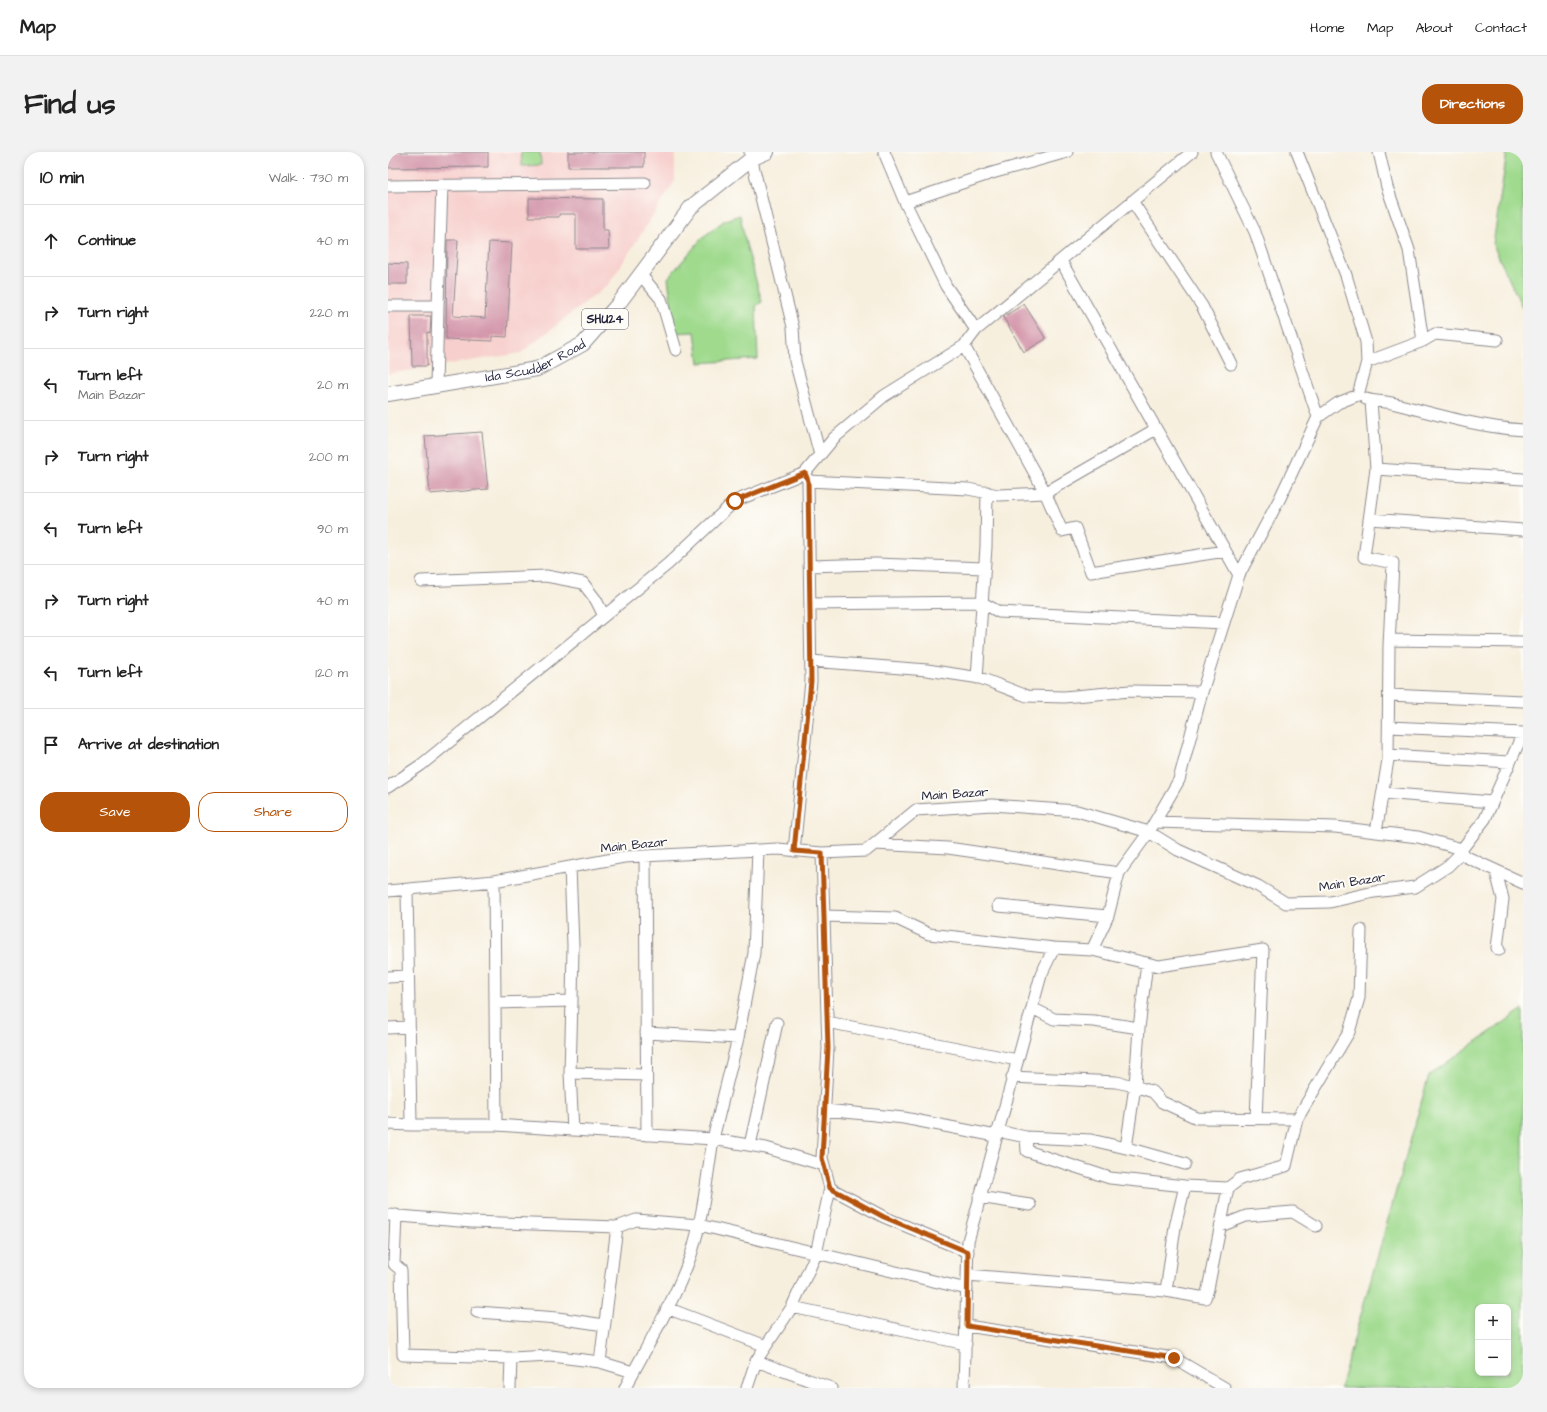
<!DOCTYPE html>
<meta charset="utf-8">
<style>
:root{--surface:#fff;--page:#f2f2f2;--text:#222;--muted:#767676;--line:#e0e0e0;--accent:#b45309}
body{margin:0;font-family:"Architects Daughter",sans-serif;background:var(--page);color:var(--text)}
.controls{position:absolute;right:12px;bottom:12px;display:grid;overflow:hidden;border-radius:8px;box-shadow:0 2px 6px #0003}
.controls button{width:36px;height:36px;display:grid;place-items:center;padding:0;border:0;border-bottom:1px solid var(--line);background:var(--surface);color:var(--text);font:20px sans-serif}
.stop{position:absolute;width:12px;height:12px;margin:-9px;border:3px solid #b45309;border-radius:50%;background:#fff}
.stop.end{background:#b45309;border-color:#fff;box-shadow:0 1px 4px #0008}
.list{margin:0;padding:0;list-style:none}
h2{display:flex;justify-content:space-between;align-items:center;height:52px;margin:0;padding:0 16px;font-size:17px}
h2 small{font-size:13px;font-weight:400;color:var(--muted)}
.list li{display:grid;grid-template-columns:26px 1fr auto;gap:12px;align-items:center;box-sizing:border-box;height:72px;padding:0 16px;border-top:1px solid var(--line)}
.list b{display:block;font-size:15px;white-space:nowrap}
.list p{margin:0;font-size:13px;white-space:nowrap;color:var(--muted)}
.list em{font-size:13px;font-style:normal;color:var(--muted)}
.actions{display:flex;gap:8px;padding:12px 16px}
.actions a{flex:1;padding:9px 0;border:1px solid var(--accent);border-radius:16px;text-align:center;font-size:14px;color:var(--accent)}
.actions .main{background:var(--accent);color:#fff}
.icon{flex:none;width:22px;height:22px;fill:none;stroke:currentColor;stroke-width:2;stroke-linecap:round;stroke-linejoin:round}
.map{position:relative;flex:none;width:1135px;height:1236px;overflow:hidden;border-radius:16px}
header{display:flex;align-items:center;gap:24px;box-sizing:border-box;height:56px;padding:0 20px;background:var(--surface);border-bottom:1px solid var(--line)}
header strong{font-size:19px}
nav{display:flex;gap:22px;margin-inline-start:auto;font-size:14px}
.intro{display:flex;align-items:center;justify-content:space-between;box-sizing:border-box;height:96px;padding:0 24px}
h1{margin:0;font-size:28px}
.button{padding:10px 18px;border-radius:16px;background:var(--accent);color:#fff;font-size:14px;font-weight:700}
main{display:flex;gap:24px;padding:0 24px}
aside{flex:1;background:var(--surface);border-radius:16px;box-shadow:0 2px 6px #0003}
.map>svg:first-child{display:block}
.built{fill:#f7d0cd}
.green{fill:#9fda8d;stroke:#607e64;fill-rule:evenodd}
.building{fill:#d498ac}
.lines{fill:none;stroke-linecap:round;stroke-linejoin:round}
.minor-casing{stroke:#8c888c;stroke-width:13}
.major-casing{stroke:#8c888c;stroke-width:16}
.minor{stroke:#fff;stroke-width:11}
.major{stroke:#fff;stroke-width:14}
.route{stroke:#b45309;stroke-width:5}
.labels{text-anchor:middle;dominant-baseline:central;stroke-width:4;stroke-linejoin:round;paint-order:stroke}
.shield{fill:#fdfcf7;stroke:#646373;stroke-width:1}
.shield-label{font-size:12px;font-weight:bold;fill:#22223b}
.street-label{font-size:13px;fill:#22223b;stroke:#fdfcf7}
</style>
<header>
<strong>Map</strong>
<nav><a>Home</a><a>Map</a><a>About</a><a>Contact</a></nav>
</header>
<div class="intro"><h1>Find us</h1><a class="button">Directions</a></div>
<main>
<aside>
<h2>10 min<small>Walk · 730 m</small></h2>
<ul class="list">
<li><svg class="icon" aria-label="ahead" viewBox="0 0 24 24"><path d="M12 20V5M6 11l6-6 6 6"/></svg><div><b>Continue</b></div><em>40 m</em></li>
<li><svg class="icon" aria-label="right" viewBox="0 0 24 24"><path d="M7 20v-9h11M14 6l5 5-5 5"/></svg><div><b>Turn right</b></div><em>220 m</em></li>
<li><svg class="icon" aria-label="left" viewBox="0 0 24 24"><path d="M17 20v-9H6M10 6l-5 5 5 5"/></svg><div><b>Turn left</b><p>Main Bazar</p></div><em>20 m</em></li>
<li><svg class="icon" aria-label="right" viewBox="0 0 24 24"><path d="M7 20v-9h11M14 6l5 5-5 5"/></svg><div><b>Turn right</b></div><em>200 m</em></li>
<li><svg class="icon" aria-label="left" viewBox="0 0 24 24"><path d="M17 20v-9H6M10 6l-5 5 5 5"/></svg><div><b>Turn left</b></div><em>90 m</em></li>
<li><svg class="icon" aria-label="right" viewBox="0 0 24 24"><path d="M7 20v-9h11M14 6l5 5-5 5"/></svg><div><b>Turn right</b></div><em>40 m</em></li>
<li><svg class="icon" aria-label="left" viewBox="0 0 24 24"><path d="M17 20v-9H6M10 6l-5 5 5 5"/></svg><div><b>Turn left</b></div><em>120 m</em></li>
<li><svg class="icon" aria-label="arrive" viewBox="0 0 24 24"><path d="M6 21V4h12l-3 4 3 4H6"/></svg><div><b>Arrive at destination</b></div></li>
</ul>
<div class="actions"><a class="main">Save</a><a>Share</a></div>
</aside>
<div class="map">
<svg width="1135" height="1236" viewBox="0 0 1135 1236">
<rect width="100%" height="100%" fill="#fdfcf7"/>
<filter id="ink" filterUnits="userSpaceOnUse"><feTurbulence type="fractalNoise" baseFrequency=".025" numOctaves="2"/><feDisplacementMap in="SourceGraphic" scale="8" xChannelSelector="R" yChannelSelector="G"/><feConvolveMatrix kernelMatrix="1 2 1 2 8 2 1 2 1" color-interpolation-filters="sRGB"/></filter>
<filter id="wash" filterUnits="userSpaceOnUse"><feTurbulence type="fractalNoise" baseFrequency=".012" numOctaves="4" result="noise"/><feDisplacementMap in="SourceGraphic" scale="16" xChannelSelector="R" yChannelSelector="G"/><feGaussianBlur stdDeviation="0.9" result="paint"/><feColorMatrix in="noise" values="0 0 0 0 0 0 0 0 0 0 0 0 0 0 0 0 0 1.4 0 .05"/><feComposite in="paint" operator="in"/></filter>
<g filter="url(#wash)">
<rect width="100%" height="100%" fill="#f7efde"/>
<path class="built" d="M0,0H287V29L221,132L133,201L0,222Z"/>
<path class="green" d="M133,0H152L153,13L134,14Z
M1119,0H1135V157L1105,93Z
M352,63L358,92L374,150L368,154L370,207L311,211L307,180L287,181L280,126L315,85L337,68Z
M1135,857V1236H952L1041,923ZM1090,1155H1120V1221H1090Z"/>
<g id="blocks">
<path class="building" d="M0,0H100V15L0,16Z
M180,0H256V15H180Z
M141,46L215,47V78H220L221,97H188V62H171V65H141Z
M59,88H70L65,164L97,166L101,90L124,91L119,185L104,184V189L58,187Z
M0,111L19,112V132H0Z
M636,152L658,187L636,200L615,165Z
M23,164H43L42,181L39,180V214H24Z
M94,280L100,337L42,342L37,284Z"/>
</g>
</g>
<g filter="url(#ink)">
<use href="#blocks" fill-opacity="0" stroke="#8c888c" stroke-width="1"/>
<g class="lines">
<defs>
<path id="minor" d="M496,0L517,50L558,134L588,178
M828,0L867,80L930,265L892,346L851,423
M909,0L958,123L978,190L979,210L970,243L950,251L930,265
M362,1L405,175L407,209L432,303
M0,34L257,31
M744,49L814,154L843,212
M517,50L604,21L679,0
M252,122L273,147L288,198
M0,154H50L54,33
M1035,189L1047,182L1109,188
M576,194L656,338L674,379L687,376L703,420L837,399
M979,210L1035,189L1021,98L999,35L991,0
M48,235L50,154
M978,247C987,250 998,249 1008,252C1050,263 1091,275 1135,278
M983,249L988,317L976,405L1005,411L1001,494L1000,608L988,680
M988,317L1135,327
M420,329L580,337L610,343L657,341L768,277
M981,367L1135,378
M421,414L488,412L596,416
M33,429L158,424L195,431L208,448L216,464
M422,452L593,450L611,460L835,471
M1002,488L1135,490
M423,509L539,518L592,526L639,544L676,545L742,539L814,540L851,423L673,109
M589,526L598,395L599,340
M1001,543L1135,549
M1001,575L1135,581
M1000,603L1122,610
M0,635L33,613L280,412L347,349L417,321L446,286L496,244L576,194L588,178L804,0
M995,641L1104,650
M767,670L947,675L1030,685L1074,697L1072,702L1135,731
M487,692L560,696L731,721
M1074,697L1097,667L1135,581
M370,698L366,801L350,886L325,987L378,996L436,1013
M406,699L423,529L420,329L417,321
M257,704L259,983
M1108,720L1115,747L1109,796L1111,798
M106,729L108,973L325,987C319,1025 315,1066 303,1103C286,1150 260,1192 237,1236
M0,739L106,729L236,705L390,697L434,701L478,699L528,658L604,653L689,659L761,680L790,698L870,734L898,751L942,750L986,740L1027,735L1060,714L1072,702
M610,754L720,764
M436,764L507,766L541,782L666,796L704,798L771,814L875,798L868,967
M704,798L720,764L731,721L761,680L791,628L814,540
M0,825L20,824
M184,849L182,921L258,923
M107,851L184,849L185,793L182,715
M644,856L666,867L706,869L751,876
M439,870L629,908
M0,876L21,875
M258,881L350,886
M182,921L185,978
M624,925L728,930L747,934L765,940L774,950L809,966L909,967
M437,958L516,966L608,984
M0,972L23,973L19,738
M23,973H108
M609,979L638,985L639,999L722,1026L797,1034L840,1036
M638,985L703,988L751,999L797,1012
M362,993L389,871
M738,996L747,934L751,876L759,811
M442,1036L496,1065L580,1100
M591,1045L642,1053
M0,1063L83,1070L229,1075L212,1210L245,1220
M8,1063L6,1112L13,1118L15,1203L123,1206
M833,1074L858,1064L905,1060L928,1074
M229,1075L248,1068L311,1073L579,1137
M579,1123L778,1139L817,1146L820,1137L840,1036L852,1027L898,1014L909,967L961,880L971,846L973,778
M778,1139L787,1075L797,1034
M404,1155L578,1192
M279,1156L378,1194
M89,1160L170,1166L216,1173
M579,1174L786,1206L837,1236
M368,1209L443,1236
M122,1236L123,1206L163,1204L212,1210
M359,1236L368,1209L404,1155L428,1102L442,1036L434,1006L440,896L434,701
M576,1236L580,1089L653,823L666,796"/>
<g id="major">
<path id="s1" d="M0,242L149,217L195,192L231,151L303,55L363,7L379,0"/>
</g>
</defs>
<use href="#minor" class="minor-casing"/>
<use href="#major" class="major-casing"/>
<use href="#minor" class="minor"/>
<use href="#major" class="major"/>
</g>
</g>
<g class="lines" filter="url(#ink)">
<path class="route" d="M347,349L417,321L420,329L423,529L406,699L434,701L440,896L434,1006L442,1036L496,1065L580,1100L579,1174L786,1206"/>
</g>
<g class="labels">
<rect class="shield" x="194" y="157" width="46" height="20" rx="3"/>
<g class="shield-label">
<text x="217" y="167">SHU24</text>
</g>
<g class="street-label">
<text stroke="none"><textPath href="#s1" startOffset="152">Ida Scudder Road</textPath></text>
<text transform="translate(567 642) rotate(-4)">Main Bazar</text>
<text transform="translate(246 693) rotate(-6)">Main Bazar</text>
<text transform="translate(964 730) rotate(-9)">Main Bazar</text>
</g>
</g>
</svg>
<div class="controls">
<button>+</button>
<button>−</button>
</div>
<div class="stop" style="left:347px;top:349px"></div>
<div class="stop end" style="left:786px;top:1206px"></div>
</div>
</main>
